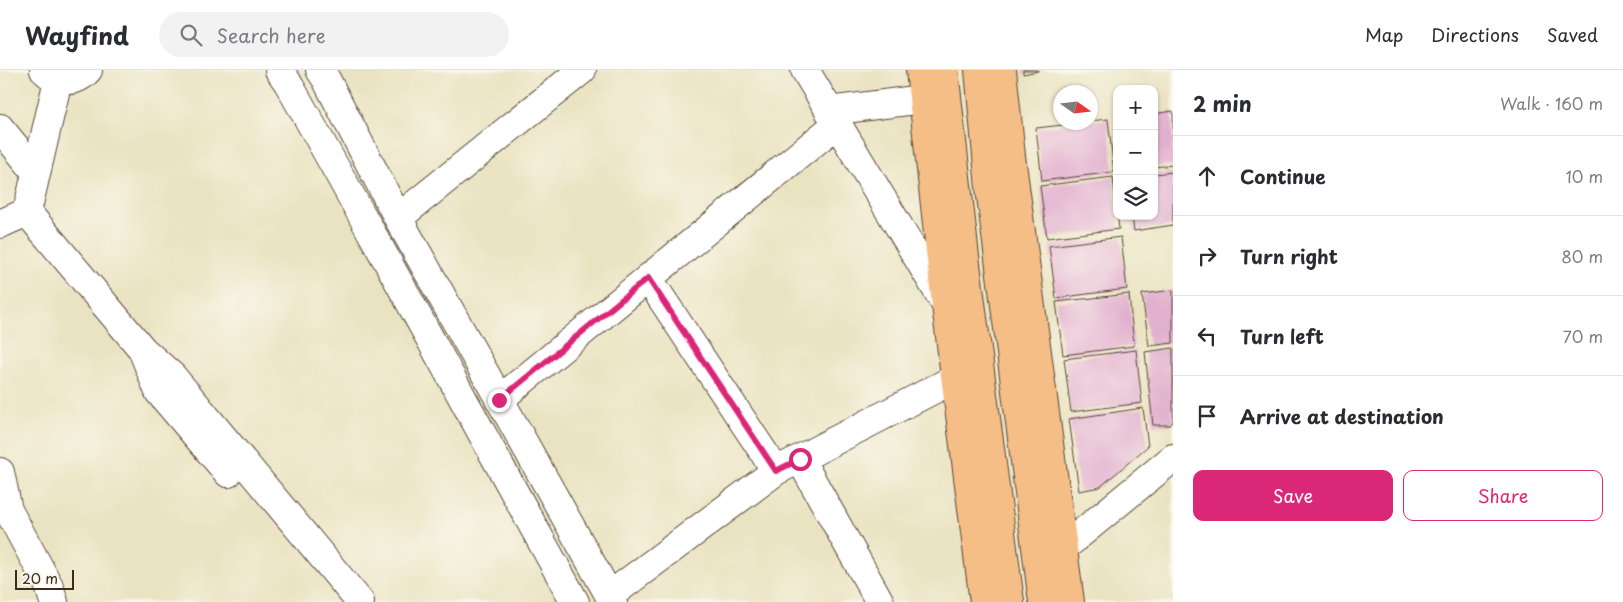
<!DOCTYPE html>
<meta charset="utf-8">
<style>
:root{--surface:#fff;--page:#f2f2f3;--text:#2b2b33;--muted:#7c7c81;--line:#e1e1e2;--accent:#db2777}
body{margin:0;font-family:"Playpen Sans",sans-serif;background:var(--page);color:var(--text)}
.controls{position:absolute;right:15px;top:15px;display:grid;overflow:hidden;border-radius:10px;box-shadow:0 1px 4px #0004}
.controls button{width:45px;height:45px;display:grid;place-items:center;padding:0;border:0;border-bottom:1px solid var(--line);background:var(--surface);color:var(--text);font:25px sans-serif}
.compass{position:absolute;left:1053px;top:15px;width:45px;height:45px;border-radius:50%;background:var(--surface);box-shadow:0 1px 4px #0004;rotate:104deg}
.scale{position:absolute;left:15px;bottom:12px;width:59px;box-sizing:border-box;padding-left:5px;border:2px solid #3b2a1e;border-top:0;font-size:14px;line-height:18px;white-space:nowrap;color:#3b2a1e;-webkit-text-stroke:4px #fbf7ec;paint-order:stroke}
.stop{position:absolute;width:15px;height:15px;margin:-11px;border:4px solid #db2777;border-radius:50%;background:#fff}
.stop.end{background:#db2777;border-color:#fff;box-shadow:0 1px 5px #0008}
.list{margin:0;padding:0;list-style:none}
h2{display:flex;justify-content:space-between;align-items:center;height:65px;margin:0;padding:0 20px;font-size:21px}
h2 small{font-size:16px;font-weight:400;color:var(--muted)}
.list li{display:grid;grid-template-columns:32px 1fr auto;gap:15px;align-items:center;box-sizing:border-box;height:80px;padding:0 20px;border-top:1px solid var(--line)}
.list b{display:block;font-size:19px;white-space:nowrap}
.list em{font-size:16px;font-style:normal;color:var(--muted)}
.actions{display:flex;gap:10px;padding:15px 20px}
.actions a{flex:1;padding:11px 0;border:1px solid var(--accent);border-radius:10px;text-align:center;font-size:18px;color:var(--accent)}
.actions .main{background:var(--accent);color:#fff}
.icon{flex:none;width:28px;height:28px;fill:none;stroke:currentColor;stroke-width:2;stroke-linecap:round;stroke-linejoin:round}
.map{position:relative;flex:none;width:1173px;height:532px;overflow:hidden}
header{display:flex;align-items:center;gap:30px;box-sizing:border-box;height:70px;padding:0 25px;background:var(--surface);border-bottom:1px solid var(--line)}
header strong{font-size:24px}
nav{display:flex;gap:28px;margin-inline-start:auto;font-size:18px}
.search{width:350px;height:45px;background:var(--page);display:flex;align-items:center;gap:12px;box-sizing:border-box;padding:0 18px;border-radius:28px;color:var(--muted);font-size:19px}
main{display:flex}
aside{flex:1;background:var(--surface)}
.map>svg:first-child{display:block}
.building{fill:#e2b0cf}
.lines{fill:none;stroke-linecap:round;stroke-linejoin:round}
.minor-casing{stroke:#554636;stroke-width:30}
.major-casing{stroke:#554636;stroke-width:30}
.minor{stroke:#fff;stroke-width:28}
.major{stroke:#f6be87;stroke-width:28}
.route{stroke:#db2777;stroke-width:6}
</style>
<header>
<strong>Wayfind</strong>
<div class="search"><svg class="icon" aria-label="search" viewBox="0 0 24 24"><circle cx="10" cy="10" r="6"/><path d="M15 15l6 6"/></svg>Search here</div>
<nav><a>Map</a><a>Directions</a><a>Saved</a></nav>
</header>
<main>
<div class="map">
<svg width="1173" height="532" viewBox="0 0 1173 532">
<rect width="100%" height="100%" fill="#fbf7ec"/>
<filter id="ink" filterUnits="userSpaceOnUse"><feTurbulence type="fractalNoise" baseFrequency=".02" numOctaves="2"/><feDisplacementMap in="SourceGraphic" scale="10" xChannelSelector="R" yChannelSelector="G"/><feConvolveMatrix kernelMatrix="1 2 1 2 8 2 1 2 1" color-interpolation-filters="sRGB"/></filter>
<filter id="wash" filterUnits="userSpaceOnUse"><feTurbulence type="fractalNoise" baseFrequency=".0096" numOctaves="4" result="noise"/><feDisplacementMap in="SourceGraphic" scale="20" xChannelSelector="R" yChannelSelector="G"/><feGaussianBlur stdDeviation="1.12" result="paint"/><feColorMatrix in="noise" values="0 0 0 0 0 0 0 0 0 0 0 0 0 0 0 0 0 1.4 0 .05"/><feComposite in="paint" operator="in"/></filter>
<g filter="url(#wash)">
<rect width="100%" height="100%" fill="#eae3c1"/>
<g id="blocks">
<path class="building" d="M1023,0H1038V1L1023,4Z
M1173,41V95L1154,97V44Z
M1108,49L1114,102L1042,111L1036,58L1090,52V51Z
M1173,102V155L1134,161L1132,146H1154V104Z
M1113,107L1119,159L1047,168L1040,116Z
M1121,167L1127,219L1056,228L1049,176Z
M1173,220V273L1149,276L1142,224Z
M1129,224L1134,276L1063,285L1056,232Z
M1173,278V352L1170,355H1153L1145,282Z
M1136,280L1142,333L1071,342L1064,289Z
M1143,338L1148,376L1100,417L1079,421L1069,349Z"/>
</g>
</g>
<g filter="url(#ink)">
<use href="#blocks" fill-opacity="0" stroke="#554636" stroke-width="1"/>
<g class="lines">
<defs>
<path id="minor" d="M44,0C57,13 76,14 88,0
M279,0L288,13C385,185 479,359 575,532
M320,0L326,9L398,148L613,532
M805,0L946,235
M829,41L923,29
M0,58L36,102
M27,142L58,10
M398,148L582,0
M0,154L27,142L143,280L173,307L360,532
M648,208L776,401
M144,284L159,322L228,403
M499,330L837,54
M800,389L880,532
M0,402L8,440L49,516L54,532
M1062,479L1173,388
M609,526L776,401L956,308"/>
<path id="major" d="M920,0L946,235L984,532
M944,0L965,187L1010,532
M979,0L990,118L1043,532
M1002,0L1011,86L1070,532"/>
</defs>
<use href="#minor" class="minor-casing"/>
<use href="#major" class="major-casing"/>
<use href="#minor" class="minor"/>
<use href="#major" class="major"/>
</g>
</g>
<g class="lines" filter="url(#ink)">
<path class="route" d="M499,330L648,208L776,401L800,389"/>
</g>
</svg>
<div class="controls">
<button>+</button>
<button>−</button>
<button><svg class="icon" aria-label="layers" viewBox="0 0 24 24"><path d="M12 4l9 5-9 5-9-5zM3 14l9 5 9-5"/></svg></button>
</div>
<svg class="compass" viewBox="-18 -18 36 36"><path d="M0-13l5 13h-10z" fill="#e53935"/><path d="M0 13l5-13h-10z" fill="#7c7c81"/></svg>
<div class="scale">20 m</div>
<div class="stop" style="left:800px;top:389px"></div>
<div class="stop end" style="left:499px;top:330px"></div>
</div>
<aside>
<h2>2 min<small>Walk · 160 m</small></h2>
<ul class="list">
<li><svg class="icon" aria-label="ahead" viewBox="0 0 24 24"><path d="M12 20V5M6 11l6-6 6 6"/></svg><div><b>Continue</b></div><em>10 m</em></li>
<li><svg class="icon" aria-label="right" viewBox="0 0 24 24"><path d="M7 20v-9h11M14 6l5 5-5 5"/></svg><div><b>Turn right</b></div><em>80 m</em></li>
<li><svg class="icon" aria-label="left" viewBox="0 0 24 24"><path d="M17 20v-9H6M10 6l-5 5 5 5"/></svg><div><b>Turn left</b></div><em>70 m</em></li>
<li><svg class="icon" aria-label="arrive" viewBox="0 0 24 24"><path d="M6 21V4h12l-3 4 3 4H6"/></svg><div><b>Arrive at destination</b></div></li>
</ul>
<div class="actions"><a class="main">Save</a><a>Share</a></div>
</aside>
</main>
